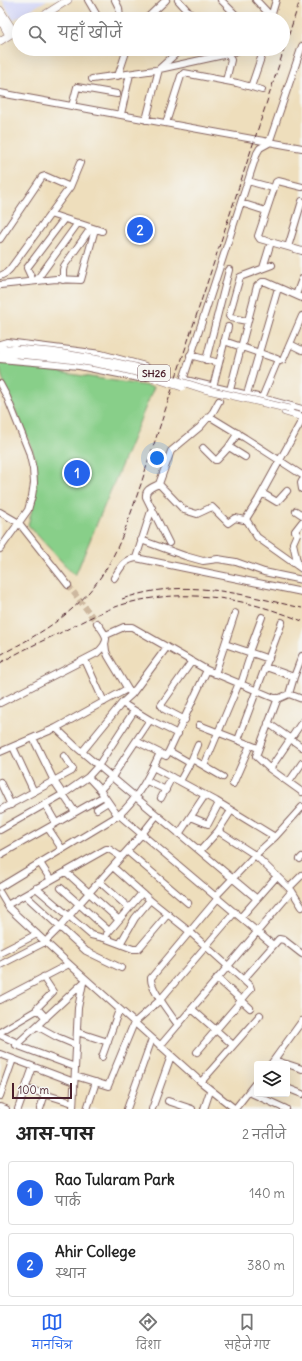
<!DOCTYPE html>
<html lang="hi">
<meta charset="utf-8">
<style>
:root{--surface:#fff;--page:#f6f6f6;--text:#222;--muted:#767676;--line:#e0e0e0;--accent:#2563eb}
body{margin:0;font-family:Delius,"Playpen Sans Deva",sans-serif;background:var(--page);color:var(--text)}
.controls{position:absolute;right:12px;bottom:12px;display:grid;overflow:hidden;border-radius:4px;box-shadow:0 4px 16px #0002}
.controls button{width:36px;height:36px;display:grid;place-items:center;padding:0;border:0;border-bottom:1px solid var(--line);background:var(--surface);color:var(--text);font:20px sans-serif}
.scale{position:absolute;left:12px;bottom:10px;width:60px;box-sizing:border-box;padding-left:4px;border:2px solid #4a1f2b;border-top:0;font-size:11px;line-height:14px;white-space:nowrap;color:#4a1f2b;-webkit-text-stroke:3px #f6f6f2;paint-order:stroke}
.you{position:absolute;left:157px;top:458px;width:14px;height:14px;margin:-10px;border:3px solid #fff;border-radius:50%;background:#1a73e8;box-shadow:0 0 0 6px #1a73e833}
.badge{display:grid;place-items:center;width:26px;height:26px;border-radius:50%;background:var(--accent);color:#fff;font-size:13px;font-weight:700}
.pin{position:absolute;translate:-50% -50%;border:2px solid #fff;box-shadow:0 1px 4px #0006}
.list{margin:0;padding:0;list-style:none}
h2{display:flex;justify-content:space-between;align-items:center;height:52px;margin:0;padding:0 16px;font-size:17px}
h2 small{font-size:13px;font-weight:400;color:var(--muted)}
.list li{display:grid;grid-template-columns:26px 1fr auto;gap:12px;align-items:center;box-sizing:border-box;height:64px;margin:0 8px 8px;padding:0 8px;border:1px solid var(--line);border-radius:4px}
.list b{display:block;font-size:15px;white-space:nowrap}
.list p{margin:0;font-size:13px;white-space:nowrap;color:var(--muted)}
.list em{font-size:13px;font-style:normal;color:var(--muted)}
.icon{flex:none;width:22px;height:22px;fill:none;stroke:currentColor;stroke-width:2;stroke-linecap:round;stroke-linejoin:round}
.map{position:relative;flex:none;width:302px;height:1109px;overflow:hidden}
.search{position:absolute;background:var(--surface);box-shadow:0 4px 16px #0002;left:12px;right:12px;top:12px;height:44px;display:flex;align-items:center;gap:10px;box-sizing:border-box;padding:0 14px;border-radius:22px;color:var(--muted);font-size:15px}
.sheet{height:196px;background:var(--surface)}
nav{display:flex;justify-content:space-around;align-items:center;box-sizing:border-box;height:56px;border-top:1px solid var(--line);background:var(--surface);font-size:11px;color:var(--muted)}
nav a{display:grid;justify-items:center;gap:2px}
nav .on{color:var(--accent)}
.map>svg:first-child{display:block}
.built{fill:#d5d8f9}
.green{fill:#88cf89;stroke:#69775a}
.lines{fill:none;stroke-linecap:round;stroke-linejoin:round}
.minor-tunnel{stroke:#cdb89f;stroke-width:6;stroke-dasharray:6 3;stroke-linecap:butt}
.minor-casing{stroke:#83625e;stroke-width:8}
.major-casing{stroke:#83625e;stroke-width:8}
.minor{stroke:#fff;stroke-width:6}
.major{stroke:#fff;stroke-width:7}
.rail{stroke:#4a1f2b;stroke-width:1;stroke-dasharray:6 3;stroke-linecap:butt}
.major-bridge-casing{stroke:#83625e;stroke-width:8;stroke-linecap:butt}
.major-bridge{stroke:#fff;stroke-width:7}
.labels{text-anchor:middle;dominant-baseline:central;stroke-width:3;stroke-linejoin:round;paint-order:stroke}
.shield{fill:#f6f6f2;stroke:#7e6067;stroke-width:1}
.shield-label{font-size:10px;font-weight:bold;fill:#4a1f2b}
</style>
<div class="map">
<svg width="302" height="1109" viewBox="0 0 302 1109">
<rect width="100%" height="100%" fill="#f6f6f2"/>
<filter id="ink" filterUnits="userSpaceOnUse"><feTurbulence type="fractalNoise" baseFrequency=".025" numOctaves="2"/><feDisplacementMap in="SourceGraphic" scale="8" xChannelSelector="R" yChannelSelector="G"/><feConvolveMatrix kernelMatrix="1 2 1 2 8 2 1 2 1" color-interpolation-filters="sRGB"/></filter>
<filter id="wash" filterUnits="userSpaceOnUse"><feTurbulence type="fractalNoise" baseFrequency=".012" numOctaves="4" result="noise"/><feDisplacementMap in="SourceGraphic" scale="16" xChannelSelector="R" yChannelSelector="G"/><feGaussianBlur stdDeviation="0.9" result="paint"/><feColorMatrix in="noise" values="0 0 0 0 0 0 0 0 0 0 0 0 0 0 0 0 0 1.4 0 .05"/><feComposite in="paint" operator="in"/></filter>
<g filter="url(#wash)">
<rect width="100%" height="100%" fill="#eedebc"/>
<path class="built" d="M2,0H47L13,20Z"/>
<path class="green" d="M0,363L154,387L75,576L28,525C33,506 38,487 36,467C33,441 17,417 7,392C4,382 0,374 0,363Z"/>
</g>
<g filter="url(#ink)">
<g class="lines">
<path class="minor-tunnel" d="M68,585L97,623"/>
<defs>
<path id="minor" d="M88,0L99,19
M115,0L119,8L120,19
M178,0L195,19
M221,0L240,19
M256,0L271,16
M271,17L276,0
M146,19L166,0
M302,46L269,143L260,148L257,153L184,377L186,380L202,384L262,398L302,409
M223,49L228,54L231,60L226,81
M118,76L127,49
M92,79L155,70L228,54L242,49
M251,87L264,49
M0,93L302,148
M72,106L77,87L117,94
M121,114L130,74
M146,120L159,69L181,49
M166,123L181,76L184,73L237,83L262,90
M248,181L273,188
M302,187L278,181L276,182L258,236L260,239L302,251
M241,203L266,211
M50,214L102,231
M0,239L42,177L45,176L70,187
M288,247L302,201
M263,268L271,242
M0,276L6,273L10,269L70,187L80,163
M63,280V270L64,266L91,228
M33,281L27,268L64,219
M36,281L78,223
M0,285L56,279L81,280L95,229
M296,295L302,279
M247,321L231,318L229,316L240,277L272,265
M224,341L277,359L278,362
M0,344L7,342L101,354L145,366L150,370L149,374L146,377L139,378L79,366L0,359
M290,344L302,350
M190,355L219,363
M206,360L229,270
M0,384L7,397L29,452L33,469L34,483L32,496L28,510L0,549
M213,387L228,327
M230,390L257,286L262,282H266L302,298
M247,394L278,288
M262,398L277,362L283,360L302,316
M209,416L245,438L302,475
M229,447L245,457
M203,448L215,460H217L228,448L238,433
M302,481L301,483L302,489
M159,484L184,510L197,514L212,507L228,523L235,518L244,520L246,519
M262,493L277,502L287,491
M296,511L302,515
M0,512L19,523L68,585
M246,519L258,500L302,420
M246,519L257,537L302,569
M141,540L185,556L203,561L218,559L236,562L264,572L302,580
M169,543L146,497C145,489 153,487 159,484L171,451L200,427L213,412L219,401
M136,558L152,508
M298,566L293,543L297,534L295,531L302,522
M114,578C120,569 123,560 136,558L302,592
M106,635L124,627H132L207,670L274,698H280L289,694L302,699
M105,643L106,651L108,656L129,691
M225,644L269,659
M249,652L262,617
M85,660L104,702
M266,667L294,677
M215,674L235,613
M241,684L251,653
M289,694L294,677L302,656
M278,698L256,756L270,769L302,792
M0,703L97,653C111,640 107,636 97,623
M122,703L150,720L178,734
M185,720L164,709L161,705L192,661
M268,723L302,747
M199,725L258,748
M56,728L127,689
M33,738L54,781L75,812
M238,740L282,622
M136,741L166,756L169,751L190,763L192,759L223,777
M13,747L34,792
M169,751L207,670
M0,752L56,728L76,747L257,899
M82,752L122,703L132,694L167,647
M192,759L198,745
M204,766L239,683
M153,767L216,801L275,837
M270,769L302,722
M88,777L100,790L118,816
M147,781L166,790
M180,781L190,763
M0,782L11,805
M289,782L302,763
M233,784L250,745
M100,790L112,777L150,720
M161,798L172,777
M45,804L56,823
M97,809L108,802
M0,810L72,771L73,769L64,756
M119,815L273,945
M191,817L208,824L219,803
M48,828L62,849
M0,830L65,793L88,777L98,766L134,711
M218,831L255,855L292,891L302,907
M179,834L205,795
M127,851L188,903
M200,851L218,831L231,811
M0,855L104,796
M300,859L302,857
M40,863L51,880
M113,867L150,900L190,932L250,986L251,989L197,1052
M66,872L119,920
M100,882L129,908
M0,887L119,815C138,798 149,776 160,753
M36,888L91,935L104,938L133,949H138L140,947L168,914
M61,888L109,931
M289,888L302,875
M0,893L9,908L69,964L201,1082L235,1109
M25,895L86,951L121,968
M216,896L253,857L275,837L302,807
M7,905L106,849H109L121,857
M241,917L277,876
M107,934L142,893
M120,944L135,918L150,900
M0,953L37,934
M0,965L45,942L60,927L79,904L142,834L157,815
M43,977L53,992L37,1008L46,1018
M217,978L250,1008
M243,980L279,939L284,940L302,954
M0,1000L69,964
M192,1009L233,1045
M178,1025C171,1015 150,989 151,978L218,898
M37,1026L57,1037L76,1045
M0,1032L37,1010
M77,1032L108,1042
M0,1035L18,1043
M160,1046L292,891
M0,1054L74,1082
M102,1057L119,1010
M274,1060L286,1064
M271,1064L302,1021
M287,1064L302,1069
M75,1067L16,1045L83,983
M75,1076L108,1086L134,1023L160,1000L235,912
M201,1082L260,1015
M25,1088L73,1103
M287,1088L302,1094
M249,1092L286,1109
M0,1096L13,1059
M168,1101L192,1109
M0,1107L6,1109
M18,1109L33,1067
M40,1109L45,1094
M73,1109L78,1008L83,983
M87,1109L96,1082
M127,1109L152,1039
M152,1109L171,1056
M204,1109L210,1091
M235,1109L257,1081"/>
<path id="major" d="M0,10L14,32
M0,19L9,35
M38,19L68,0
M0,41L19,29
M0,349H16
M0,356L16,354
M285,412L302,417"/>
</defs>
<use href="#minor" class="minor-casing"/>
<use href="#major" class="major-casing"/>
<use href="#minor" class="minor"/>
<use href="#major" class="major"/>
<path class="rail" d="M122,599C186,577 239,594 302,608
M0,655C36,636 72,616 97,582C119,553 129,518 141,484C151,452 162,421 172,389C215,259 258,130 300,0
M0,663C19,652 39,642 60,633C83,621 107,608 132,602C189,588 249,599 302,621"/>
<defs>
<path id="major-bridge" d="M16,349L52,352L112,362L135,367L204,389L290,409
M16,354C55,357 96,361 135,372C151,377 166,382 182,387"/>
</defs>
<use href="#major-bridge" class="major-bridge-casing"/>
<use href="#major-bridge" class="major-bridge"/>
</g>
</g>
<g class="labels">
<rect class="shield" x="138" y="365" width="32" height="16" rx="3"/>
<g class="shield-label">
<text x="154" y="373">SH26</text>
</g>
</g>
</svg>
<div class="controls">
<button><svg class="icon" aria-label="layers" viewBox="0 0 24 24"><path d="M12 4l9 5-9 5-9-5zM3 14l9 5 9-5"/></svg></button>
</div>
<div class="scale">100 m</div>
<div class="you"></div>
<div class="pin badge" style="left:77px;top:473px">1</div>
<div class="pin badge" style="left:140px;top:230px">2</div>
<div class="search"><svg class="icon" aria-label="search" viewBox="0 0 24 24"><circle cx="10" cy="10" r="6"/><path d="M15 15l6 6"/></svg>यहाँ खोजें</div>
</div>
<section class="sheet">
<h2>आस-पास<small>2 नतीजे</small></h2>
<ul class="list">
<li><span class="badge">1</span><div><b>Rao Tularam Park</b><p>पार्क</p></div><em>140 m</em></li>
<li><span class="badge">2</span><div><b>Ahir College</b><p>स्थान</p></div><em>380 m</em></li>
</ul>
</section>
<nav>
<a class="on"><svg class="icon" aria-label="map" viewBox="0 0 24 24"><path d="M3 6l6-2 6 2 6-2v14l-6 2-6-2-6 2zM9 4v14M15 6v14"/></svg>मानचित्र</a>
<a><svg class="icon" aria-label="directions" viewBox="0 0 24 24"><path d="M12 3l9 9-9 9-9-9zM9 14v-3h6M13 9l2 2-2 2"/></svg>दिशा</a>
<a><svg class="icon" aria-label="saved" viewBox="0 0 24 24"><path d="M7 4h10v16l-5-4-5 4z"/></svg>सहेजे गए</a>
</nav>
